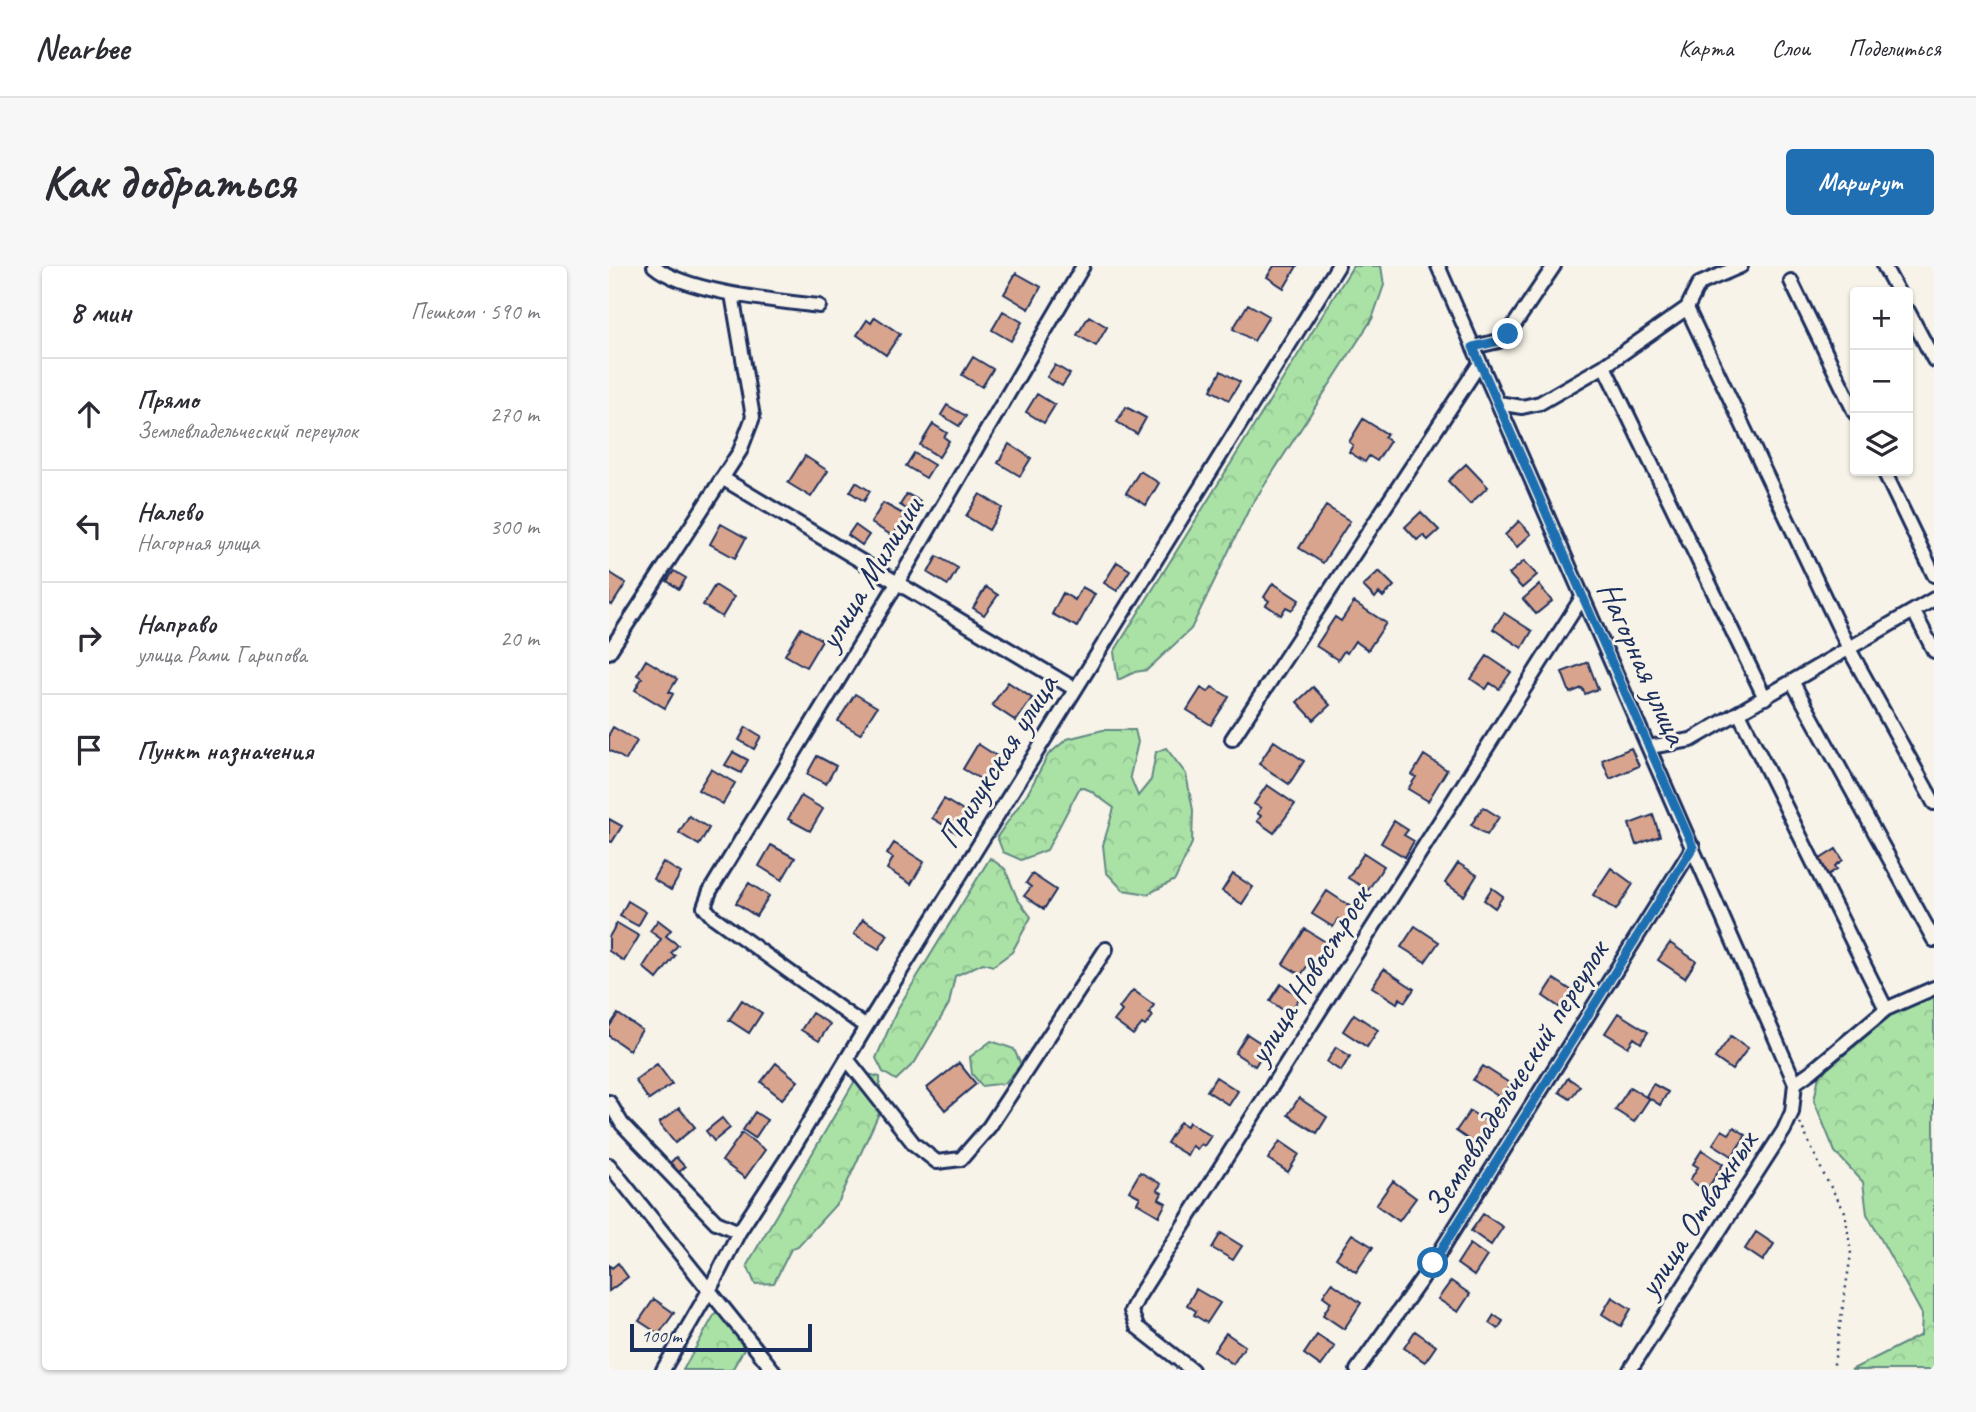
<!DOCTYPE html>
<html lang="ru">
<meta charset="utf-8">
<style>
:root{--surface:#fff;--page:#f7f7f7;--text:#2b2b33;--muted:#7c7c81;--line:#e1e1e2;--accent:#1f6fb2}
body{margin:0;font-family:Caveat,sans-serif;background:var(--page);color:var(--text)}
.controls{position:absolute;right:21px;top:21px;display:grid;overflow:hidden;border-radius:7px;box-shadow:0 2px 5px #0004}
.controls button{width:63px;height:63px;display:grid;place-items:center;padding:0;border:0;border-bottom:2px solid var(--line);background:var(--surface);color:var(--text);font:35px sans-serif}
.scale{position:absolute;left:21px;bottom:18px;width:182px;box-sizing:border-box;padding-left:7px;border:4px solid #1b2f5e;border-top:0;font-size:19px;line-height:24px;white-space:nowrap;color:#1b2f5e;-webkit-text-stroke:5px #f7f3e8;paint-order:stroke}
.stop{position:absolute;width:21px;height:21px;margin:-16px;border:5px solid #1f6fb2;border-radius:50%;background:#fff}
.stop.end{background:#1f6fb2;border-color:#fff;box-shadow:0 2px 7px #0008}
.list{margin:0;padding:0;list-style:none}
h2{display:flex;justify-content:space-between;align-items:center;height:91px;margin:0;padding:0 28px;font-size:30px}
h2 small{font-size:23px;font-weight:400;color:var(--muted)}
.list li{display:grid;grid-template-columns:46px 1fr auto;gap:21px;align-items:center;box-sizing:border-box;height:112px;padding:0 28px;border-top:2px solid var(--line)}
.list b{display:block;font-size:26px;white-space:nowrap}
.list p{margin:0;font-size:23px;white-space:nowrap;color:var(--muted)}
.list em{font-size:23px;font-style:normal;color:var(--muted)}
.icon{flex:none;width:38px;height:38px;fill:none;stroke:currentColor;stroke-width:2;stroke-linecap:round;stroke-linejoin:round}
.map{position:relative;flex:none;width:1325px;height:1104px;overflow:hidden;border-radius:7px}
header{display:flex;align-items:center;gap:42px;box-sizing:border-box;height:98px;padding:0 35px;background:var(--surface);border-bottom:2px solid var(--line)}
header strong{font-size:33px}
nav{display:flex;gap:38px;margin-inline-start:auto;font-size:24px}
.intro{display:flex;align-items:center;justify-content:space-between;box-sizing:border-box;height:168px;padding:0 42px}
h1{margin:0;font-size:49px}
.button{padding:18px 32px;border-radius:7px;background:var(--accent);color:#fff;font-size:24px;font-weight:700}
main{display:flex;gap:42px;padding:0 42px}
aside{flex:1;background:var(--surface);border-radius:7px;box-shadow:0 2px 5px #0004}
.map>svg:first-child{display:block}
.forest{fill:url(#forest-crowns);stroke:#628882;stroke-width:2}
.building{fill:#d8a48d;stroke:#1b2f5e;stroke-width:2}
.lines{fill:none;stroke-linecap:round;stroke-linejoin:round}
.street-casing{stroke:#1b2f5e;stroke-width:18}
.path{stroke:#1b2f5e;stroke-width:2.5;stroke-dasharray:2 5;stroke-linecap:butt}
.street{stroke:#f7f3e8;stroke-width:12}
.route{stroke:#1f6fb2;stroke-width:9}
.labels{text-anchor:middle;dominant-baseline:central;stroke-width:6;stroke-linejoin:round;paint-order:stroke}
.street-label{font-size:33px;fill:#1b2f5e;stroke:#f7f3e8}
</style>
<header>
<strong>Nearbee</strong>
<nav><a>Карта</a><a>Слои</a><a>Поделиться</a></nav>
</header>
<div class="intro"><h1>Как добраться</h1><a class="button">Маршрут</a></div>
<main>
<aside>
<h2>8 мин<small>Пешком · 590 m</small></h2>
<ul class="list">
<li><svg class="icon" aria-label="ahead" viewBox="0 0 24 24"><path d="M12 20V5M6 11l6-6 6 6"/></svg><div><b>Прямо</b><p>Землевладельческий переулок</p></div><em>270 m</em></li>
<li><svg class="icon" aria-label="left" viewBox="0 0 24 24"><path d="M17 20v-9H6M10 6l-5 5 5 5"/></svg><div><b>Налево</b><p>Нагорная улица</p></div><em>300 m</em></li>
<li><svg class="icon" aria-label="right" viewBox="0 0 24 24"><path d="M7 20v-9h11M14 6l5 5-5 5"/></svg><div><b>Направо</b><p>улица Рами Гарипова</p></div><em>20 m</em></li>
<li><svg class="icon" aria-label="arrive" viewBox="0 0 24 24"><path d="M6 21V4h12l-3 4 3 4H6"/></svg><div><b>Пункт назначения</b></div></li>
</ul>
</aside>
<div class="map">
<svg width="1325" height="1104" viewBox="0 0 1325 1104">
<defs>
<pattern id="forest-crowns" width="20" height="18" patternUnits="userSpaceOnUse" patternTransform="scale(1.75)"><rect width="20" height="18" fill="#aae2a6"/><path d="M2 6a3 3 0 1 1 6 0M12 15a3 3 0 1 1 6 0" fill="none" stroke="#92c291"/></pattern>
</defs>
<rect width="100%" height="100%" fill="#f7f3e8"/>
<filter id="ink" filterUnits="userSpaceOnUse"><feTurbulence type="fractalNoise" baseFrequency=".0143" numOctaves="2"/><feDisplacementMap in="SourceGraphic" scale="14" xChannelSelector="R" yChannelSelector="G"/><feConvolveMatrix kernelMatrix="1 2 1 2 8 2 1 2 1" color-interpolation-filters="sRGB"/></filter>
<g filter="url(#ink)">
<path class="forest" d="M744,0H772L775,19L763,53L640,243L582,363L538,404L526,406L509,414L505,386Z
M494,464H526L529,476L521,510L529,530L542,514L547,486L557,482L577,508L584,544L583,577L566,614L539,628L514,624L497,606L494,579L505,542L480,524L471,521L438,584L412,594L394,586L388,571L420,525L439,489L458,473Z
M381,592L396,603L408,632L422,651L403,686L384,700L374,697L346,710L340,738L306,796L287,814L274,806L267,792L289,742Z
M1325,726V1104H1242L1312,1069L1313,1048L1258,948L1254,916L1226,886L1205,835L1211,804L1278,746Z
M382,775L405,783L412,799L396,817L373,820L363,808L361,791Z
M251,806L271,811V845L230,935L189,980L182,983L165,1017L146,1018L138,999Z
M112,1037L135,1083L123,1104H74Z"/>
<path class="building" d="M665,0H688L675,22L658,11Z
M407,7L432,21L420,43L395,28Z
M639,38L660,50L645,75L624,63Z
M394,45L413,56L402,75L383,64Z
M480,50L498,61L487,80L468,69Z
M266,51L291,68L277,89L248,69L258,54L262,57Z
M364,91L384,103L373,121L353,109Z
M446,99L461,108L453,120L438,111Z
M612,105L631,116L620,134L602,124Z
M428,128L446,139L435,157L417,146Z
M338,139L357,150L350,160L332,149Z
M517,141L537,152L528,168L508,156Z
M754,153L778,168L775,171L781,175L768,195L760,190L756,196L740,186L744,179L740,176Z
M324,158L338,167L335,171L340,175L330,191L311,179Z
M400,178L422,192L411,210L389,197Z
M305,187L325,199L317,212L297,200Z
M196,190L219,205L202,231L179,217Z
M857,198L879,221L861,238L839,215Z
M531,205L550,217L537,239L517,227Z
M247,216L261,225L255,235L241,226Z
M298,228L311,235L304,247L291,239Z
M371,228L393,242L380,264L357,250Z
M274,237L296,249L284,270L262,257Z
M717,240L741,255L714,297L690,282Z
M812,246L830,264L819,274L814,269L808,274L796,261Z
M910,255L922,268L908,281L896,269Z
M112,258L137,272L126,292L101,278Z
M246,259L260,269L253,279L239,269Z
M328,290L349,302L339,319L319,307Z
M915,295L928,309L913,322L900,308Z
M508,296L521,304L508,325L495,317Z
M65,305L77,312L70,323L58,315Z
M770,305L785,320L774,331L770,327L766,332L754,320Z
M0,306L17,317L3,339L0,337Z
M664,317L690,334L683,344L677,341L672,349L657,339L660,335L655,331Z
M106,319L125,331L113,351L94,339Z
M930,319L943,335L927,348L914,333Z
M377,321L389,329L375,349L364,342Z
M473,321L486,328L468,361L443,348L454,327L466,334Z
M745,336L777,357L759,384L746,375L738,387L735,385L729,394L707,380L726,351L732,355Z
M895,347L923,365L913,382L884,363Z
M192,362L213,374L197,401L176,389Z
M878,390L902,406L890,423L881,417L877,423L862,413Z
M37,394L68,413L60,426L64,428L56,442L26,424L33,412L28,409Z
M979,396L989,423L976,428L973,422L961,427L953,406Z
M399,416L423,432L407,455L383,439Z
M603,421L620,431L602,459L578,444L592,422L599,426Z
M704,421L721,439L705,454L688,436Z
M246,428L268,441L251,468L229,455Z
M4,461L28,475L17,494L0,484V468Z
M137,461L152,470L145,483L130,474Z
M665,475L695,495L680,518L650,498Z
M369,478L394,494L385,510L378,506L373,514L354,503Z
M1022,482L1030,500L1001,513L993,494Z
M124,486L139,494L132,507L116,499Z
M815,489L838,504L819,535L799,523L807,511L803,509Z
M208,490L227,500L217,518L198,508Z
M102,503L126,517L114,538L89,524Z
M658,519L686,538L665,567L648,555L652,550L648,547L652,542L645,538Z
M192,530L214,543L201,565L179,553Z
M335,533L359,548L348,567L323,552Z
M874,541L890,551L878,569L862,559Z
M1044,549L1051,570L1027,579L1020,558Z
M80,550L100,562L90,579L70,567Z
M0,553L13,560L3,576L0,575Z
M785,555L799,564L795,569L805,575L796,591L772,577Z
M285,577L315,596L302,618L278,603L284,592L278,588Z
M162,579L186,592L173,614L150,600Z
M1227,583L1234,594L1226,600L1228,603L1217,610L1208,595Z
M755,587L775,600L759,624L739,612Z
M54,596L72,607L62,624L44,613Z
M849,597L868,609L855,630L836,617Z
M1002,602L1024,618L1007,644L984,629Z
M423,608L447,624L435,643L415,630L422,621L417,617Z
M624,608L644,621L633,638L613,625Z
M140,617L160,630L147,650L127,637Z
M883,622L894,630L886,642L875,634Z
M718,625L747,644L738,659L729,653L724,661L703,648Z
M19,635L37,646L29,660L11,650Z
M254,653L279,669L270,683L245,668Z
M49,654L62,664L57,670L69,679L62,687L66,690L48,713L34,701L52,673L41,665Z
M8,657L30,670L15,695L0,685V671Z
M806,660L830,676L816,696L792,681Z
M696,663L723,680L709,701L701,696L692,709L674,698Z
M1061,677L1087,695L1076,712L1049,694Z
M775,703L805,723L796,736L791,732L788,737L763,721Z
M945,713L965,726L953,743L934,730Z
M672,718L691,731L680,748L661,735Z
M524,724L545,739L540,747L544,750L536,760L533,758L524,769L505,755L513,745L510,742Z
M133,734L153,747L140,767L120,754Z
M203,747L221,758L210,775L192,764Z
M1009,747L1039,766L1032,777L1025,772L1019,781L996,767Z
M9,748L33,764L20,784L0,770V761Z
M745,748L769,764L758,781L734,765Z
M638,768L658,781L646,800L626,787Z
M1122,770L1139,782L1123,804L1106,792Z
M727,781L741,790L732,805L718,796Z
M167,797L189,815L173,833L152,816Z
M350,797L367,818L336,844L318,822Z
M48,798L63,818L40,834L26,814Z
M874,800L902,818L892,832L864,814Z
M607,811L629,825L620,839L598,825Z
M959,812L971,820L961,833L950,826Z
M1044,818L1059,826L1051,839L1037,830Z
M1021,821L1040,833L1025,856L1006,844Z
M690,832L718,851L708,867L679,849Z
M70,842L86,861L66,877L50,857Z
M861,845L880,857L866,878L847,865Z
M146,846L158,854L146,872L134,864Z
M113,852L121,862L105,875L97,865Z
M571,856L578,860L580,856L602,870L595,880L592,878L588,883L583,880L578,889L558,877Z
M1125,861L1137,869L1123,890L1104,878L1113,864L1120,868Z
M133,867L156,884L136,912L113,895Z
M671,875L690,888L679,906L659,893Z
M1093,884L1114,898L1097,925L1081,914L1089,901L1084,898Z
M67,891L76,901L68,908L59,899Z
M531,906L552,918L548,924L553,927L550,933L557,937L550,950L528,937L531,931L520,925Z
M784,915L807,932L790,955L767,939Z
M874,948L894,961L882,979L862,965Z
M1147,966L1165,978L1154,995L1136,983Z
M612,967L633,980L624,994L603,982Z
M743,968L764,981L747,1006L727,992Z
M861,978L878,990L865,1010L848,998Z
M9,997L19,1011L0,1025V999L3,1002Z
M842,1015L861,1028L849,1046L829,1033Z
M723,1017L752,1037L735,1063L714,1049L722,1036L714,1030Z
M587,1023L611,1037L598,1057L585,1049L587,1045L578,1039Z
M1003,1031L1022,1043L1012,1060L993,1048Z
M45,1033L65,1047L50,1068L30,1055Z
M885,1049L894,1055L889,1063L880,1057Z
M806,1065L827,1080L816,1096L795,1082Z
M617,1067L636,1080L624,1098L605,1085Z
M708,1069L726,1081L712,1100L695,1088Z"/>
<g class="lines">
<defs>
<path id="street" d="M45,0C75,26 169,35 210,40
M829,0L1186,817L1183,846L1175,864L1021,1104
M1275,0L1289,26
M1182,15L1246,147
M1078,42L1240,383L1325,537
M1299,45L1325,94
M864,81L890,75L899,68L945,0
M995,100L1156,432
M889,137L913,141L931,137L995,100L1078,42L1090,18L1132,0
M1275,205L1325,309
M113,212L466,423
M1305,346L1325,385
M0,386L131,185L144,151L123,28
M1184,417L1325,674
M1130,447L1277,743
M623,473L871,97
M1040,481L1082,474L1325,333
M257,761L103,650L95,641L101,625L289,316L474,0
M238,793L305,878L328,896L352,893L380,861L497,683
M1186,817L1203,805L1277,743L1325,722
M0,836L13,858L107,956L130,966
M0,899L164,1104
M54,1104L101,1023L130,966L182,886L257,761L729,0
M583,1104L528,1061L522,1045L529,1031L974,330
M748,1104L824,997L1084,581"/>
</defs>
<use href="#street" class="street-casing"/>
<path class="path" d="M1191,857L1216,911L1236,946L1242,988L1224,1104"/>
<use href="#street" class="street"/>
</g>
</g>
<g class="lines" filter="url(#ink)">
<path class="route" d="M824,997L1084,581L864,81L890,75L899,68"/>
</g>
<g class="labels">
<g class="street-label">
<text transform="translate(261 307) rotate(-59)">улица Милиции</text>
<text transform="translate(1034 397) rotate(66)">Нагорная улица</text>
<text transform="translate(388 495) rotate(-58)">Прилукская улица</text>
<text transform="translate(700 709) rotate(-58)">улица Новостроек</text>
<text transform="translate(907 812) rotate(-58)">Землевладельческий переулок</text>
<text transform="translate(1088 948) rotate(-57)">улица Отважных</text>
</g>
</g>
</svg>
<div class="controls">
<button>+</button>
<button>−</button>
<button><svg class="icon" aria-label="layers" viewBox="0 0 24 24"><path d="M12 4l9 5-9 5-9-5zM3 14l9 5 9-5"/></svg></button>
</div>
<div class="scale">100 m</div>
<div class="stop" style="left:824px;top:997px"></div>
<div class="stop end" style="left:899px;top:68px"></div>
</div>
</main>
